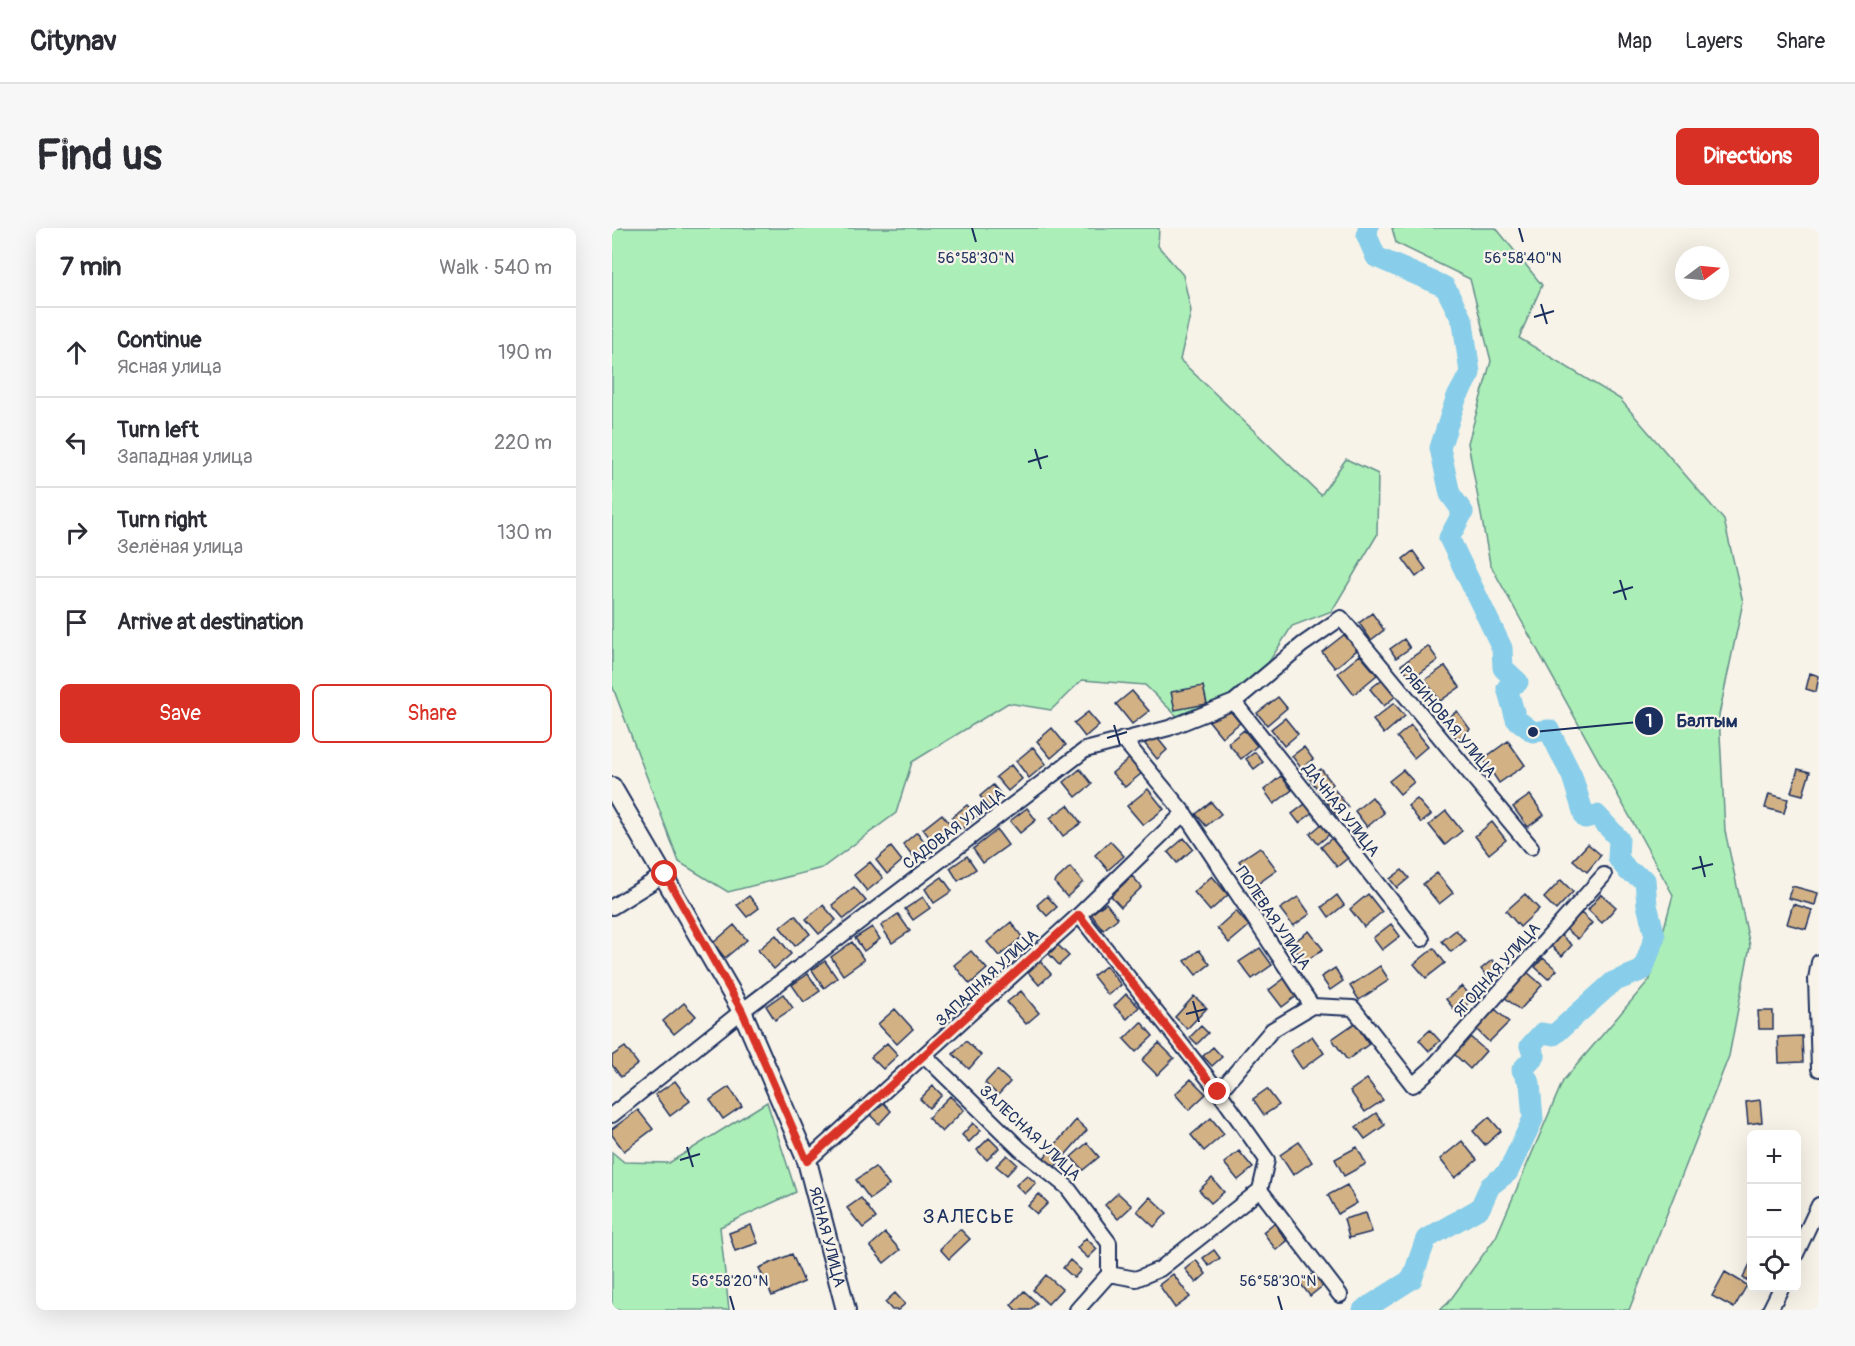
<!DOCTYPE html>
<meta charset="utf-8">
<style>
:root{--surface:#fff;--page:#f7f7f7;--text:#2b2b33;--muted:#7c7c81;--line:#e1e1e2;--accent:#d93025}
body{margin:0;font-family:Pangolin,sans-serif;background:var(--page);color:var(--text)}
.controls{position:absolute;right:18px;bottom:18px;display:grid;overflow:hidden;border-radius:9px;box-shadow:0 6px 24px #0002}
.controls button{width:54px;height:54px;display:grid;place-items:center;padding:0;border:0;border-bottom:2px solid var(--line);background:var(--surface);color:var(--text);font:30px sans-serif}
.compass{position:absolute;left:1063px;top:18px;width:54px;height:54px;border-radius:50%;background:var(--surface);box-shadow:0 6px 24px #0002;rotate:74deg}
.stop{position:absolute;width:18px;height:18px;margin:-14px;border:4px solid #d93025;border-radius:50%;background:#fff}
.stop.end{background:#d93025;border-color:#fff;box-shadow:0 2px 6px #0008}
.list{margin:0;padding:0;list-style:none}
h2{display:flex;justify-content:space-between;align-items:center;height:78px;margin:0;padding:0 24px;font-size:26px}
h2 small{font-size:20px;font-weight:400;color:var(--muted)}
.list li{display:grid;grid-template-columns:39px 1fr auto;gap:18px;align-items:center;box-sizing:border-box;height:90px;padding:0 24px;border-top:2px solid var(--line)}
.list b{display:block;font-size:22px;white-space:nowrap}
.list p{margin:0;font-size:20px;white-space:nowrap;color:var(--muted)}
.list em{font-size:20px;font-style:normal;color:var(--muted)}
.actions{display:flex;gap:12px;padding:18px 24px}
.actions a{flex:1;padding:14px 0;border:2px solid var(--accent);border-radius:9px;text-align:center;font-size:21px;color:var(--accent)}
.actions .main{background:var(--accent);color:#fff}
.icon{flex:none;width:33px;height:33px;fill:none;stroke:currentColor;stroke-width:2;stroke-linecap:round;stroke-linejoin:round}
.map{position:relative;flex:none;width:1207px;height:1082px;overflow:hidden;border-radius:9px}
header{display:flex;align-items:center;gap:36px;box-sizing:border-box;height:84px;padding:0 30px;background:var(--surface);border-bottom:2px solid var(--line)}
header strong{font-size:28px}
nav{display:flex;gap:33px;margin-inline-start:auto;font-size:21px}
.intro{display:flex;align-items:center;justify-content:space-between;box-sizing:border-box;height:144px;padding:0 36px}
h1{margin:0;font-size:42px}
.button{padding:15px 27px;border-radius:9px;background:var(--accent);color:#fff;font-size:21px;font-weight:700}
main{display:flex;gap:36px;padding:0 36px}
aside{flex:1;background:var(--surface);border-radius:9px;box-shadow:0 6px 24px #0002}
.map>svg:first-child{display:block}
.green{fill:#aceeb7;stroke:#648e8a;stroke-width:1.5}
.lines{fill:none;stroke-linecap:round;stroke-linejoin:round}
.river{stroke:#88cde9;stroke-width:21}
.building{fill:#d2b185;stroke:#1b2f5e;stroke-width:1.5}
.minor-casing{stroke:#1b2f5e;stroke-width:18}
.secondary-casing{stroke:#1b2f5e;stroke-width:22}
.minor{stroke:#f7f3e8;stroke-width:14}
.secondary{stroke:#f7f3e8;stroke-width:18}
.route{stroke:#d93025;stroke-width:8}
.ticks{fill:none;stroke:#1b2f5e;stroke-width:2}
.labels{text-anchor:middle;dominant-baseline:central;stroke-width:4.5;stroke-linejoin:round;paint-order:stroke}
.street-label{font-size:16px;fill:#1b2f5e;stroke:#f7f3e8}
.quarter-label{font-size:20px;letter-spacing:1.5px;fill:#1b2f5e;stroke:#f7f3e8}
.ticks-label{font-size:15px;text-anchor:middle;fill:#1b2f5e;stroke:#f7f3e8;stroke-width:4.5;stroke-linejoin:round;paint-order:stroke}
.leader{fill:none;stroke:#1b2f5e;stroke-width:2}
.callout-dot{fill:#1b2f5e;stroke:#f7f3e8;stroke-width:2}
.mark-label{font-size:18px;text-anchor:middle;font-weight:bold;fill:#fff}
.callout-label{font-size:18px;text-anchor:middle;font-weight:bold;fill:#1b2f5e;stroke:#f7f3e8;stroke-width:4.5;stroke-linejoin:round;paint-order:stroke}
</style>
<header>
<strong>Citynav</strong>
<nav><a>Map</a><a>Layers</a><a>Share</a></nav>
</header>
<div class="intro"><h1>Find us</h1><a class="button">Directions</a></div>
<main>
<aside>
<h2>7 min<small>Walk · 540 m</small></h2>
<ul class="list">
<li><svg class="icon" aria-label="ahead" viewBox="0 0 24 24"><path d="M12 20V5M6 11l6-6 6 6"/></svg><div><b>Continue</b><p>Ясная улица</p></div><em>190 m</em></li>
<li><svg class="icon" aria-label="left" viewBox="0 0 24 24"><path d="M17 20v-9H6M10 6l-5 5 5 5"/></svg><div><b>Turn left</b><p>Западная улица</p></div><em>220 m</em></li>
<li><svg class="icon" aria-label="right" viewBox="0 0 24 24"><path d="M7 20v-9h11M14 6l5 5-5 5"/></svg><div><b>Turn right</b><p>Зелёная улица</p></div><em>130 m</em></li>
<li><svg class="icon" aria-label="arrive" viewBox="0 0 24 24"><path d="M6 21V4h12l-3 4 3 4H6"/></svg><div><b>Arrive at destination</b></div></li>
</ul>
<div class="actions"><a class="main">Save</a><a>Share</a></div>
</aside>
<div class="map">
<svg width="1207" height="1082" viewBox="0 0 1207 1082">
<rect width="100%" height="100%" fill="#f7f3e8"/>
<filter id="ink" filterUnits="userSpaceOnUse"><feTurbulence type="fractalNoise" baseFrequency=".0167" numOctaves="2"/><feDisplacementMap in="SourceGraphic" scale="12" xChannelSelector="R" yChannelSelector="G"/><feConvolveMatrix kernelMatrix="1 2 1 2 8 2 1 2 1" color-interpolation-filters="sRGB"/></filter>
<g filter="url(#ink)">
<path class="green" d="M0,0H547L546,18L571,47L579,83L568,132L709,267L734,231L766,246L765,307L720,383L680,398L637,465L571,494L533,457L470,452L439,482L396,475L300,534L284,585L210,640L116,664L67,634L0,457Z
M780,0H884L930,57L907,110L1008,171L1112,292L1131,374L1107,487L1113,603L1138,718L1117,828L1017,1082H828L836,1075L884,1009L951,853L1038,751L1061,667L878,336L856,215L879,133L858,51L784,15Z
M155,874L184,964L108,999L117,1082H0V924L12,934L57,935Z"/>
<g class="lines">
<path class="river" d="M751,1082L800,1051L814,1011L868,980L878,958L896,944L921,891L918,855L910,842L923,828L918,818L930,805L942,807L1001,754L1031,742L1043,708L1035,677L1033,652L1016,643L1006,630L1007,611L985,587L973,590L960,548L937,502L921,504L904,491L895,460L906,454L891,440L890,420L837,310L851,284L838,266L828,220L844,171L858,145L851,94L833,59L764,29L755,8L756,0"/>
</g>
<path class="building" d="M801,323L814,341L804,349L791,331Z
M760,385L772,402L759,412L747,395Z
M733,406L745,422L723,440L710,424Z
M792,411L798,420L784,430L778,421Z
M816,418L826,432L800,451L789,437Z
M748,427L765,447L742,466L726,445Z
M833,438L848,459L828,473L813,452Z
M1198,445L1207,448L1204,464L1194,461Z
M773,449L786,466L772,478L758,461Z
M591,458L595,476L563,482L559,464Z
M520,463L537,483L520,496L504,476Z
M666,469L675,480L655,497L645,485Z
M782,475L793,488L772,506L761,492Z
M615,479L628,495L610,509L597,493Z
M845,483L858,501L845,511L832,493Z
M476,484L487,497L473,509L462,495Z
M673,490L686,506L672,518L659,501Z
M799,497L816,518L802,530L785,509Z
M440,500L454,517L439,530L425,513Z
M632,502L645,518L629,531L616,515Z
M543,507L555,522L545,531L533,516Z
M896,513L913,537L887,555L871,531Z
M421,519L434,536L417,550L404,533Z
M692,519L701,531L689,540L680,528Z
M643,524L651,534L642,541L634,531Z
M518,530L530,545L513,559L500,545Z
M399,537L410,551L396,563L384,549Z
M468,541L480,556L464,569L452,554Z
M709,541L721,556L709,565L697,550Z
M1186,541L1198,544L1191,567L1179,564Z
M791,542L802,554L788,566L777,553Z
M669,548L680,562L662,576L652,562Z
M381,557L390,568L377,579L368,568Z
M536,561L552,581L531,597L515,578Z
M722,561L736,579L725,588L711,570Z
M1157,566L1176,571L1172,585L1153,580Z
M918,567L932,587L916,599L901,579Z
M760,569L772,585L755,599L743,583Z
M805,571L819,587L809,595L796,578Z
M599,574L609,586L594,598L584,586Z
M693,576L700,585L687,595L680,586Z
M355,577L365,588L350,601L340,589Z
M456,577L469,595L451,608L438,590Z
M415,580L424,592L408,605L398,593Z
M834,583L850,603L833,617L817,597Z
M330,586L343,602L324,618L311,601Z
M880,594L894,612L877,626L863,608Z
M711,595L719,605L706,616L698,606Z
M385,602L396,617L371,635L361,621Z
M305,604L316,618L302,629L291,616Z
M572,610L581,621L565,635L556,624Z
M720,610L736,630L725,639L709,619Z
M498,613L512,628L496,642L483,627Z
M976,616L989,627L975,644L961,632Z
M279,619L290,633L275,646L264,632Z
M648,619L665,642L644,657L627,633Z
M355,628L364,641L346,653L338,640Z
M258,634L271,650L255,663L242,647Z
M458,639L471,654L455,669L442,654Z
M790,642L797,650L785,660L778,651Z
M825,645L841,665L827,676L811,656Z
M520,648L530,659L509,679L499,668Z
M600,648L616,667L598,683L582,664Z
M330,649L340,663L322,675L313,661Z
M949,652L961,664L944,682L932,670Z
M1180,658L1206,665L1203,677L1176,670Z
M242,659L254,673L232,691L220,677Z
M756,666L770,684L752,699L738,681Z
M913,666L927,681L908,699L894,683Z
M989,666L1004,679L990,695L976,682Z
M725,667L732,677L717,689L710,679Z
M137,668L147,680L135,689L125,677Z
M435,668L445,679L435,688L425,677Z
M311,669L318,680L301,692L293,681Z
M686,669L698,686L681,698L668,681Z
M494,675L506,690L491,702L479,686Z
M1181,676L1200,682L1194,701L1175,696Z
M211,677L224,692L207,706L194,691Z
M624,683L637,698L617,715L605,700Z
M969,685L980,695L966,711L954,701Z
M286,686L298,703L280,715L269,698Z
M183,687L198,706L183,718L168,699Z
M399,694L410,709L387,728L375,714Z
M779,696L788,708L770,722L761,710Z
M122,697L135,712L113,730L101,715Z
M260,699L268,711L252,723L243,710Z
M844,702L853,713L839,724L830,713Z
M697,703L711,721L693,734L679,716Z
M164,707L179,726L162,741L146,722Z
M949,707L960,717L950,728L939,718Z
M240,714L252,732L231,747L219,729Z
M446,717L457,728L447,737L437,726Z
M648,720L660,737L640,751L627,734Z
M822,720L833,735L814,750L802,736Z
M587,722L598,736L584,747L573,733Z
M359,723L375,741L358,756L342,737Z
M931,730L945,742L936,751L923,739Z
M426,731L439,746L427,757L414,742Z
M880,732L890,743L878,752L869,741Z
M213,733L225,750L212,760L200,742Z
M494,738L509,757L496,767L481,748Z
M768,738L777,752L747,772L738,758Z
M723,740L731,753L718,762L709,749Z
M914,743L930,757L908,782L891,768Z
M196,746L208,763L192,774L180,757Z
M673,750L686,767L670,779L657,762Z
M850,758L861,771L845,785L834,771Z
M409,763L427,785L414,796L395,774Z
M171,766L181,780L163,792L154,778Z
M514,766L527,779L515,791L502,778Z
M582,768L595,780L575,801L563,789Z
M72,775L84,788L62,806L51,793Z
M283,781L301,801L285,816L266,796Z
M883,781L897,794L877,814L864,801Z
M1146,783H1161V801H1147Z
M529,794L541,808L524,824L512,811Z
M743,795L757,816L735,832L720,811Z
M589,798L596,805L585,816L578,809Z
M818,802L828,813L817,823L807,812Z
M700,808L712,825L690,841L678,823Z
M857,808L874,823L858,841L841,825Z
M1190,808L1191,834L1167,835L1166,809Z
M354,813L369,827L357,841L341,826Z
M275,815L286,827L271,841L259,829Z
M547,815L562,830L545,847L530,832Z
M13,819L26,836L9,849L0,837V828Z
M601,819L610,829L600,838L591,828Z
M385,842L398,854L386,867L373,855Z
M579,851L594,866L577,882L563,866Z
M755,851L771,872L753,884L738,863Z
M63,853L78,873L58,888L43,867Z
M321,858L330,867L317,880L308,871Z
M117,859L130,878L111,891L98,872Z
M655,861L667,877L652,887L641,871Z
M338,868L352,882L330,904L316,890Z
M269,872L279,883L267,896L256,885Z
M1148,872L1150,894L1136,896L1134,874Z
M26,882L41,901L12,923L0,907V901Z
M764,885L773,897L753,911L744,899Z
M877,889L889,903L873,917L861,903Z
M599,890L612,906L592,923L579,907Z
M464,892L475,902L442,940L431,931Z
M361,895L369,902L357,914L350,907Z
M377,910L387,920L375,932L365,922Z
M850,913L865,932L843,950L828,931Z
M687,914L700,934L681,947L668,927Z
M475,915L487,929L471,942L459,929Z
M745,919L754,936L732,948L723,931Z
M627,923L641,940L626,952L612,935Z
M395,927L405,936L395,947L384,938Z
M263,939L277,957L258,971L244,952Z
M415,947L424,955L413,966L404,957Z
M600,950L612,964L599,975L587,962Z
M735,957L745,975L726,986L716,967Z
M506,965L520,978L506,991L493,977Z
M427,966L436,975L425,986L416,978Z
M538,969L555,985L542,999L525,983Z
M249,970L264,990L251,1000L235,980Z
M754,985L760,1004L737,1010L732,991Z
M662,995L675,1013L664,1022L651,1004Z
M139,997L146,1015L123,1023L117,1005Z
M348,1001L358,1011L337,1031L328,1021Z
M273,1005L288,1022L272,1035L258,1018Z
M474,1010L485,1021L476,1030L465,1020Z
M602,1022L608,1030L597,1038L591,1030Z
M180,1026L192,1054L160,1068L147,1040Z
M458,1032L469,1042L462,1050L451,1040Z
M584,1032L594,1046L584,1055L573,1041Z
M1139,1034L1140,1035V1055L1131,1050Z
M1113,1044L1135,1057L1122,1080L1100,1068Z
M702,1045L712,1057L698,1068L688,1055Z
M561,1046L578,1069L563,1080L547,1057Z
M434,1047L450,1061L436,1076L421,1062Z
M412,1063L425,1075L418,1082H404L399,1077Z
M283,1065L293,1076L286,1082H280L273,1074Z"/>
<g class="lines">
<defs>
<path id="minor" d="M622,474L810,711
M511,511L572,585L700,778L741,780L801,857L819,841L992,647
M0,679L53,646
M467,687L607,864L655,932L648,962L728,1067
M1207,734L1204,751L1207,841
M313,828L408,921L455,959L497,1015V1046
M607,864L660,802L700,778
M0,887L130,783L473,522L557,500L622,474L690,417L729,390L919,619
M195,933L467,687L572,585
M1184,1026L1207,977
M465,1082L497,1046L524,1051L548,1041L648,962
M1158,1082L1169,1060"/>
<g id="secondary">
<path id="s1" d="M0,559L130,783L195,933L234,1082"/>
</g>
</defs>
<use href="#minor" class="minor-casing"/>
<use href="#secondary" class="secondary-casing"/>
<use href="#minor" class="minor"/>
<use href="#secondary" class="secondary"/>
</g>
</g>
<g class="lines" filter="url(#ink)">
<path class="route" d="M53,646L130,783L195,933L467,687L606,864"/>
</g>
<path class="ticks" d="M360,0L364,14M907,0L911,14M929,76L935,96M922,89L942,83M423,221L429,241M416,234L436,228M1008,352L1014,372M1001,365L1021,359M502,497L508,517M495,510L515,504M1088,628L1093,649M1080,641L1101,636M581,773L587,794M574,786L594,781M75,919L81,939M68,932L88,926M118,1068L122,1082M666,1068L670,1082"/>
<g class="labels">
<g class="street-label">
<text transform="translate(836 494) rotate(50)">РЯБИНОВАЯ УЛИЦА</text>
<text transform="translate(729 582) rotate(52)">ДАЧНАЯ УЛИЦА</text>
<text transform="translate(342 601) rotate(-37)">САДОВАЯ УЛИЦА</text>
<text transform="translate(661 690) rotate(56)">ПОЛЕВАЯ УЛИЦА</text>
<text transform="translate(885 742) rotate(-48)">ЯГОДНАЯ УЛИЦА</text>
<text transform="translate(375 750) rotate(-43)">ЗАПАДНАЯ УЛИЦА</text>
<text transform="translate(418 905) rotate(43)">ЗАЛЕСНАЯ УЛИЦА</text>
<text stroke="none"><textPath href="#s1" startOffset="501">ЯСНАЯ УЛИЦА</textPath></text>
</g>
<g class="quarter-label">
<text x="357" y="988">ЗАЛЕСЬЕ</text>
</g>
</g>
<g class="ticks-label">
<text x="364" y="35">56°58'30"N</text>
<text x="911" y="35">56°58'40"N</text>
<text x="118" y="1058">56°58'20"N</text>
<text x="666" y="1058">56°58'30"N</text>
</g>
<path class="leader" d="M921 504L1037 493"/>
<g class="callout-dot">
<circle cx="921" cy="504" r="6"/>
<circle cx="1037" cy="493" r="15"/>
</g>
<g class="mark-label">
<text x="1037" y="499">1</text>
</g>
<g class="callout-label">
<text x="1095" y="499">Балтым</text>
</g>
</svg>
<div class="controls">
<button>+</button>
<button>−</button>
<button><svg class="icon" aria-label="locate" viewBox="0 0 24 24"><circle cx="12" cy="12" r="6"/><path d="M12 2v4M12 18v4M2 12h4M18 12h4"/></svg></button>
</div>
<svg class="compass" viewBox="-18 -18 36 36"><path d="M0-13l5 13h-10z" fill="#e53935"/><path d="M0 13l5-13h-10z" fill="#7c7c81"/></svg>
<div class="stop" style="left:53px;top:646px"></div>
<div class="stop end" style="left:606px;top:864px"></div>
</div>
</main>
